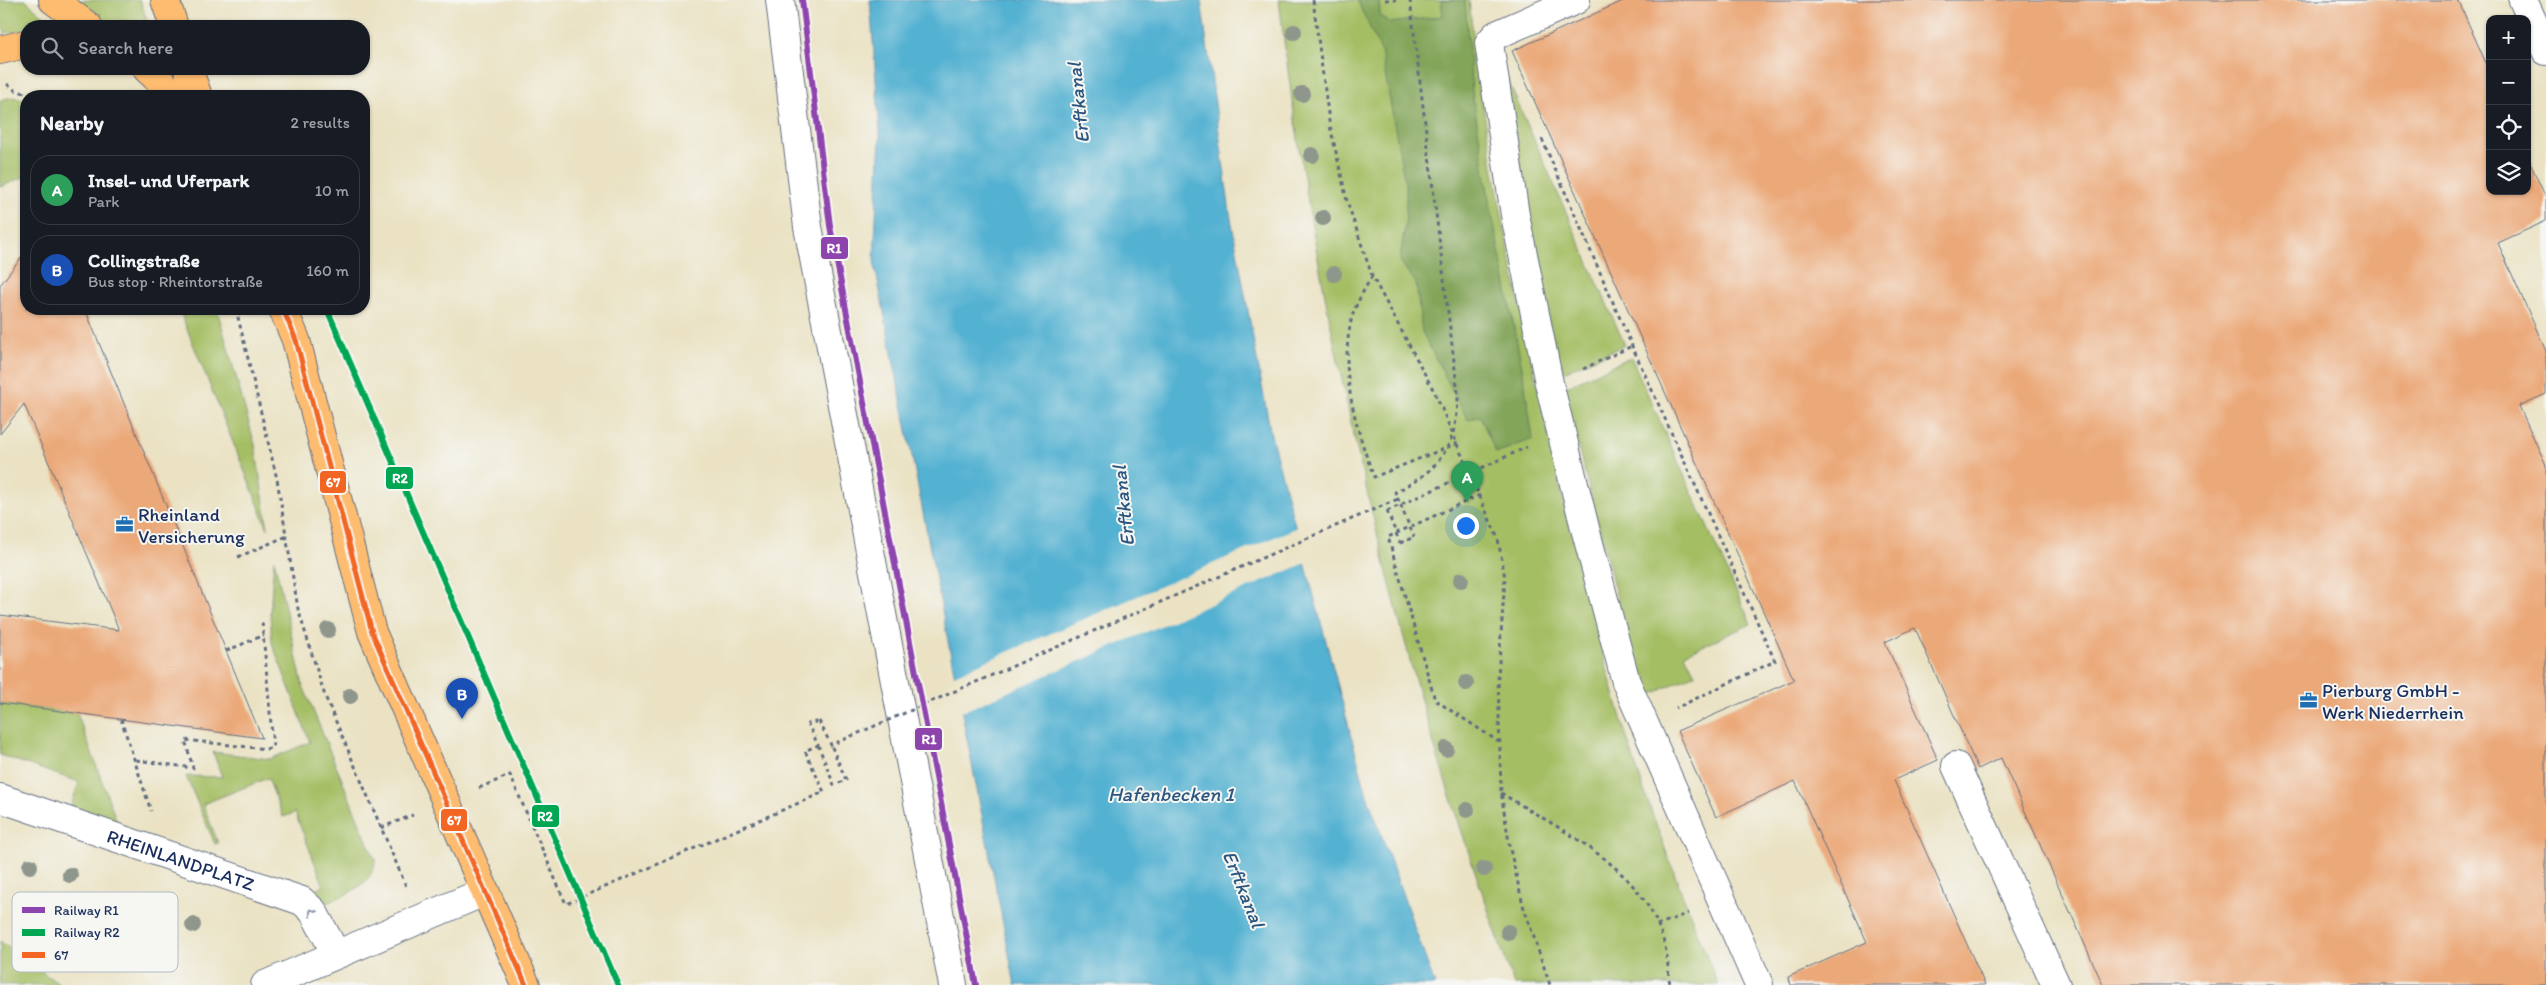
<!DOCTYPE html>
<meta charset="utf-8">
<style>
:root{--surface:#171b24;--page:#20242c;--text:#f1f3f6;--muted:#9ea1a6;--line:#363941;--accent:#0f766e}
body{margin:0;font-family:Itim,sans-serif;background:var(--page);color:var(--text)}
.controls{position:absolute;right:15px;top:15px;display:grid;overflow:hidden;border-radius:10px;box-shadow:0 1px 4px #0004}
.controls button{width:45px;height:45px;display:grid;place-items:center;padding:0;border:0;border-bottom:1px solid var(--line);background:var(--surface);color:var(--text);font:25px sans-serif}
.you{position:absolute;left:1465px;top:525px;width:18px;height:18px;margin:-12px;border:4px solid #fff;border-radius:50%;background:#1a73e8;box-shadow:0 0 0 8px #1a73e833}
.badge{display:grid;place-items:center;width:32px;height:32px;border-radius:50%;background:var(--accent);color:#fff;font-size:16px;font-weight:700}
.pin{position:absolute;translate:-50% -41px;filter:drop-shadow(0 1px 2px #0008)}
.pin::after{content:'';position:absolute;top:26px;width:18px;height:15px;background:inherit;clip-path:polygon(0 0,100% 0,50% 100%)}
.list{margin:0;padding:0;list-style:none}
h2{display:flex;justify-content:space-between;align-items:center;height:65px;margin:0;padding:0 20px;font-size:21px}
h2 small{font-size:16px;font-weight:400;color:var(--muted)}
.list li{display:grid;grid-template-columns:32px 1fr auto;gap:15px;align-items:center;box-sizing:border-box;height:70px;margin:0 10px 10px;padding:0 10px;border:1px solid var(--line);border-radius:20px}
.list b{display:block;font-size:19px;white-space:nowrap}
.list p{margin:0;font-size:16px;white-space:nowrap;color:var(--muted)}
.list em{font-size:16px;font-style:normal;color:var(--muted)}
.icon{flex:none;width:28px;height:28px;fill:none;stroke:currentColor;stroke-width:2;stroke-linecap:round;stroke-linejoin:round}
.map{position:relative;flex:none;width:2546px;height:985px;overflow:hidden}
.search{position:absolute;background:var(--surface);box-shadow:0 1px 4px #0004;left:20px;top:20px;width:350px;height:55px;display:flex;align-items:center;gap:12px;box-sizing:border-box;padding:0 18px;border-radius:20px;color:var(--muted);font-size:19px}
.panel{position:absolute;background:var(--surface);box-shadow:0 1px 4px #0004;left:20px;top:90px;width:350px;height:225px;border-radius:20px}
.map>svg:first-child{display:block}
.green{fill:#a4be64;stroke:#607661}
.forest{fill:#83a55a;stroke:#4f6a5c}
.water{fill:#53b1d1;stroke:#377098}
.pier{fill:#eae2c3}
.building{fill:#eba878}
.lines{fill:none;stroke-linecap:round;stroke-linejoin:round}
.minor-casing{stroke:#636e81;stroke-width:30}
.major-casing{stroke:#636e81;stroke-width:30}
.path{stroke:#636e81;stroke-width:3;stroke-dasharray:4 4;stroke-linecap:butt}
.minor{stroke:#fff;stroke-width:28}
.major{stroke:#febc70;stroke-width:28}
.path-bridge{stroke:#636e81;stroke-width:3;stroke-dasharray:4 4;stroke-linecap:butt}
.bus-1-casing{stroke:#f6f6f2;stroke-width:9}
.bus-1{stroke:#f26522;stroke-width:5}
.rail-1-casing{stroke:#f6f6f2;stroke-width:10}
.rail-2-casing{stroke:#f6f6f2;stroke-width:10}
.rail-1{stroke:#8e44ad;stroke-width:6}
.rail-2{stroke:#00a651;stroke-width:6}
.tree{fill:#8f978d}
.oneway{stroke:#8d97ae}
.labels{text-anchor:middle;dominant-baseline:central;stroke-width:4;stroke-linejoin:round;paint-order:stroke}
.poi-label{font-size:19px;fill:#1b2f5e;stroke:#f6f6f2;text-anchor:start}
.street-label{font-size:19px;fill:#1b2f5e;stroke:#f6f6f2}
.water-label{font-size:20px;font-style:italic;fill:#2c5680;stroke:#f6f6f2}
.key{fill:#f6f6f2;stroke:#b4bac6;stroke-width:1}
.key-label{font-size:14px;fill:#1b2f5e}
.line-badge{stroke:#f6f6f2;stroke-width:2}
.badge-label{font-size:14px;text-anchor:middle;font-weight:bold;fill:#fff}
</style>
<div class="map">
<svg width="2546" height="985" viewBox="0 0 2546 985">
<rect width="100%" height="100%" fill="#f6f6f2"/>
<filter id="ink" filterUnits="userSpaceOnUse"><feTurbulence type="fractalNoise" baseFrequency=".02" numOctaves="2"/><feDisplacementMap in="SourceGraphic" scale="10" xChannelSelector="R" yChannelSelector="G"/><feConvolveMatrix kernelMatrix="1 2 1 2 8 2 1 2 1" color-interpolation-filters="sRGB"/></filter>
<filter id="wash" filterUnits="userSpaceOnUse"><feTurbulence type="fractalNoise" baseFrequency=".0096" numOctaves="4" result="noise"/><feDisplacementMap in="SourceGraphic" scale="20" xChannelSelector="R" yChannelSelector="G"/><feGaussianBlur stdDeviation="1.12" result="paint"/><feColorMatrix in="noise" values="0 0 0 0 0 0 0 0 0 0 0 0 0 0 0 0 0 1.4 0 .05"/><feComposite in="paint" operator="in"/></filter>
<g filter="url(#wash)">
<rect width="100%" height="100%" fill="#eae2c3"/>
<path class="green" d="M0,0H25L52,23L49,26H26V30L5,33L0,20Z
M79,0H140L149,26H113Z
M1279,0H1469C1485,148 1517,293 1549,438C1571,538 1597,637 1626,735C1652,820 1686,903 1718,985H1514C1482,892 1449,798 1422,704C1357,473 1307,238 1279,0Z
M1506,76L1625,345L1559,374L1526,204Z
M13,97L26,100V176L0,187V100Z
M179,309H217L255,445L268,529Z
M1631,357L1751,624L1685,654L1695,674L1648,696L1634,664L1563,388Z
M274,559L303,686L375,860C374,887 342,895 321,906L314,890L324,886L295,813L283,817L268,778L203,804L218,843L215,844L186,776L222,777L213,752L270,759L310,742L272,643L270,613Z
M0,703L77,713L117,822L71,806L79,782L0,755Z
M0,941L60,985H0Z"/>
<path class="forest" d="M1357,0H1379L1380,16L1390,23L1443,16L1441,0H1465L1472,91L1489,199L1523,373L1533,439L1496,453L1480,416L1468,420L1422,332L1416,283L1400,261L1406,217V189L1381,51Z"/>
<path class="water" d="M870,0H1201L1230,213L1271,435L1367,795L1435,985H1015L874,261L880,134Z"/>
<path class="pier" d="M1298,527L1308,562L959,713L952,676Z"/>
<g id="blocks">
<path class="building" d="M1625,0H2458L2490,72V191H2527V156L2546,198V221L2498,243L2546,351V394L2519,406L2546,465V985H2103L2001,758L1978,769L1915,628L1885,642L1938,760L1894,780L1985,985H1791L1788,977L1867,942L1795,781L1716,817L1677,731L1794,680L1512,51Z
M26,252V309H85L262,738L0,703V615L119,630L24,404L0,434V285Z"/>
</g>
</g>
<g filter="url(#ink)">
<use href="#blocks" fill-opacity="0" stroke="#636e81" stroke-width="1"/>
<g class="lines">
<defs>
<g id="minor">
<path d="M780,0L808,227L953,985"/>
<path d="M1576,0L1496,35L1489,43L1515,215L1549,383L1586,532L1626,682L1759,985"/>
<path d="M2523,0L2546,51"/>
<path d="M1956,766L2056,985"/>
<path id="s1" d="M0,798L302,901L313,911L336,954"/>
<path d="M265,985L484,892"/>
</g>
<path id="major" d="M53,0L88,26
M165,0L174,26
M0,50L26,44
M147,69L176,96
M188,69L198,96
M283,309L296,340L372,632L526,985"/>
</defs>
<use href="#minor" class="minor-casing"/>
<use href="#major" class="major-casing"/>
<path class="path" d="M1313,0L1329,121L1347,201L1372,276L1435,393L1498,539L1505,578L1498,677L1501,792L1510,849L1523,905L1550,985
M1385,0H1396
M1410,0L1412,16
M7,84L16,91L40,96
M1542,139L1632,346L1775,661L1676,708
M1372,276C1363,292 1353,308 1350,326C1340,375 1357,432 1374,477L1458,443
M236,309L277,479L298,609L325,696L406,886
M1583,369L1632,346
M1480,495L1388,537L1435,700L1499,742
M1387,511L1527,447
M1400,543L1414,537
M238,557L287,536
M226,651L264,635
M121,719L151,811
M818,745L834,785L846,780L831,745
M136,760L193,768L185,740L266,749L273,747L262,621
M479,788L510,775L566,904L824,792L805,751L818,745L808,724L819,721
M1501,793C1563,832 1647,868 1665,947C1668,959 1668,972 1670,985
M381,828L413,815
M1657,925L1689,913"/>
<use href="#minor" class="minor"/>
<use href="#major" class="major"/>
<path class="path-bridge" d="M1412,16L1458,394C1458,444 1440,471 1395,492L1414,537
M1387,511L1400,543
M819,721L831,745L1398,499"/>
<defs>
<path id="bus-1" d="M283,309L296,340L372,632L526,985"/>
</defs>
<use href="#bus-1" class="bus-1-casing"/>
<use href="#bus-1" class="bus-1"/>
<defs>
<path id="rail-1" d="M802,0L830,226L976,985"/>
<path id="rail-2" d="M327,309L618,985"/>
</defs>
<use href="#rail-1" class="rail-1-casing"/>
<use href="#rail-2" class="rail-2-casing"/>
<use href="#rail-1" class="rail-1"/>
<use href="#rail-2" class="rail-2"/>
</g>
<g class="tree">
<circle cx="1294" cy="32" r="8"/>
<circle cx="1302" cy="94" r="8"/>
<circle cx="1312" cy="155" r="8"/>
<circle cx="1323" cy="218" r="8"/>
<circle cx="1334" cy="274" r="8"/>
<circle cx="1461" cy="580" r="8"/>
<circle cx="328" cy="630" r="8"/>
<circle cx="1466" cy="683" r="8"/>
<circle cx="350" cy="696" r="8"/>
<circle cx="1446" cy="749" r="8"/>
<circle cx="1467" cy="810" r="8"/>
<circle cx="30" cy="866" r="8"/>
<circle cx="1484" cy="869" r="8"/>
<circle cx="70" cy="875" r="8"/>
<circle cx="193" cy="925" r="8"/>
<circle cx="1508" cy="932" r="8"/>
</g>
<defs><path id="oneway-chevron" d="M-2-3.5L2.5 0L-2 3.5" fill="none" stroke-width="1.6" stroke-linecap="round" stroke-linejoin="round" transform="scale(1.25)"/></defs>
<use class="oneway" href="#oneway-chevron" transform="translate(312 912) rotate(-127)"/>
</g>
<defs>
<symbol id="office-bare" viewBox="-9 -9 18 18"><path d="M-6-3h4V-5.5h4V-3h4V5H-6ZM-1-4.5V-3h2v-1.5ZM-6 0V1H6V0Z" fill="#1f6fb2" stroke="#f6f6f2" stroke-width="2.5" paint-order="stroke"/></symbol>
</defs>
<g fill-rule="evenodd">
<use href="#office-bare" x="112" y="512" width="25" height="25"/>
<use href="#office-bare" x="2296" y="688" width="25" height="25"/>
</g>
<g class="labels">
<g class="poi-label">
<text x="138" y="514">Rheinland<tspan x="138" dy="22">Versicherung</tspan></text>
<text x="2322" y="690">Pierburg GmbH -<tspan x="2322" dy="22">Werk Niederrhein</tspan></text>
</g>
<g class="street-label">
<text stroke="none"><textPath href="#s1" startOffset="191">RHEINLANDPLATZ</textPath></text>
</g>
<g class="water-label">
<text transform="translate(1078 103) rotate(-96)">Erftkanal</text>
<text transform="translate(1123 506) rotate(-96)">Erftkanal</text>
<text x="1171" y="794">Hafenbecken 1</text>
<text transform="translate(1244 889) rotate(68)">Erftkanal</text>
</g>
</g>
<rect x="12" y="892" width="166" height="80" rx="8" class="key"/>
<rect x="22" y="907" width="23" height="6" fill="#8e44ad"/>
<rect x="22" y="929" width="23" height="7" fill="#00a651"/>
<rect x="22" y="952" width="23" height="6" fill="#f26522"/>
<g class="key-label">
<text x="54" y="915">Railway R1</text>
<text x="54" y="937">Railway R2</text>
<text x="54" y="960">67</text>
</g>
<g class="line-badge">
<rect x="820" y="236" width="29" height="24" rx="5" fill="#8e44ad"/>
<rect x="385" y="466" width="29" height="24" rx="5" fill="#00a651"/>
<rect x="319" y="470" width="28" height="24" rx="5" fill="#f26522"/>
<rect x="914" y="727" width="29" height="24" rx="5" fill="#8e44ad"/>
<rect x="531" y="804" width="29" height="24" rx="5" fill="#00a651"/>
<rect x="440" y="808" width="28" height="24" rx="5" fill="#f26522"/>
</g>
<g class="badge-label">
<text x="834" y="253">R1</text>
<text x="400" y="483">R2</text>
<text x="333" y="487">67</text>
<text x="929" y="744">R1</text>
<text x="545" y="821">R2</text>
<text x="454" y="825">67</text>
</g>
</svg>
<div class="controls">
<button>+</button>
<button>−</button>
<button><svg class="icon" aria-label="locate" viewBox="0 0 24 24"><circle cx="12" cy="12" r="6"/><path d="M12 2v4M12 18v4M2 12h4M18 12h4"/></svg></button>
<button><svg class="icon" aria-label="layers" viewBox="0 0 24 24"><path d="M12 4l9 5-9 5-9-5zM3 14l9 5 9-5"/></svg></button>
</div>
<div class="you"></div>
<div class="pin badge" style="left:1467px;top:502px;background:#2e9e5b">A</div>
<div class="pin badge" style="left:462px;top:719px;background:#1a4fb4">B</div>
<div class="search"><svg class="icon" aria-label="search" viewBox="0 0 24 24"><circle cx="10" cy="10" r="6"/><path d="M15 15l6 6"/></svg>Search here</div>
<section class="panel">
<h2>Nearby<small>2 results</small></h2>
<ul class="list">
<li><span class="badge" style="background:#2e9e5b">A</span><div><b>Insel- und Uferpark</b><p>Park</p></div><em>10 m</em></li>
<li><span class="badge" style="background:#1a4fb4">B</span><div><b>Collingstraße</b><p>Bus stop · Rheintorstraße</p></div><em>160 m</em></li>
</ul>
</section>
</div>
